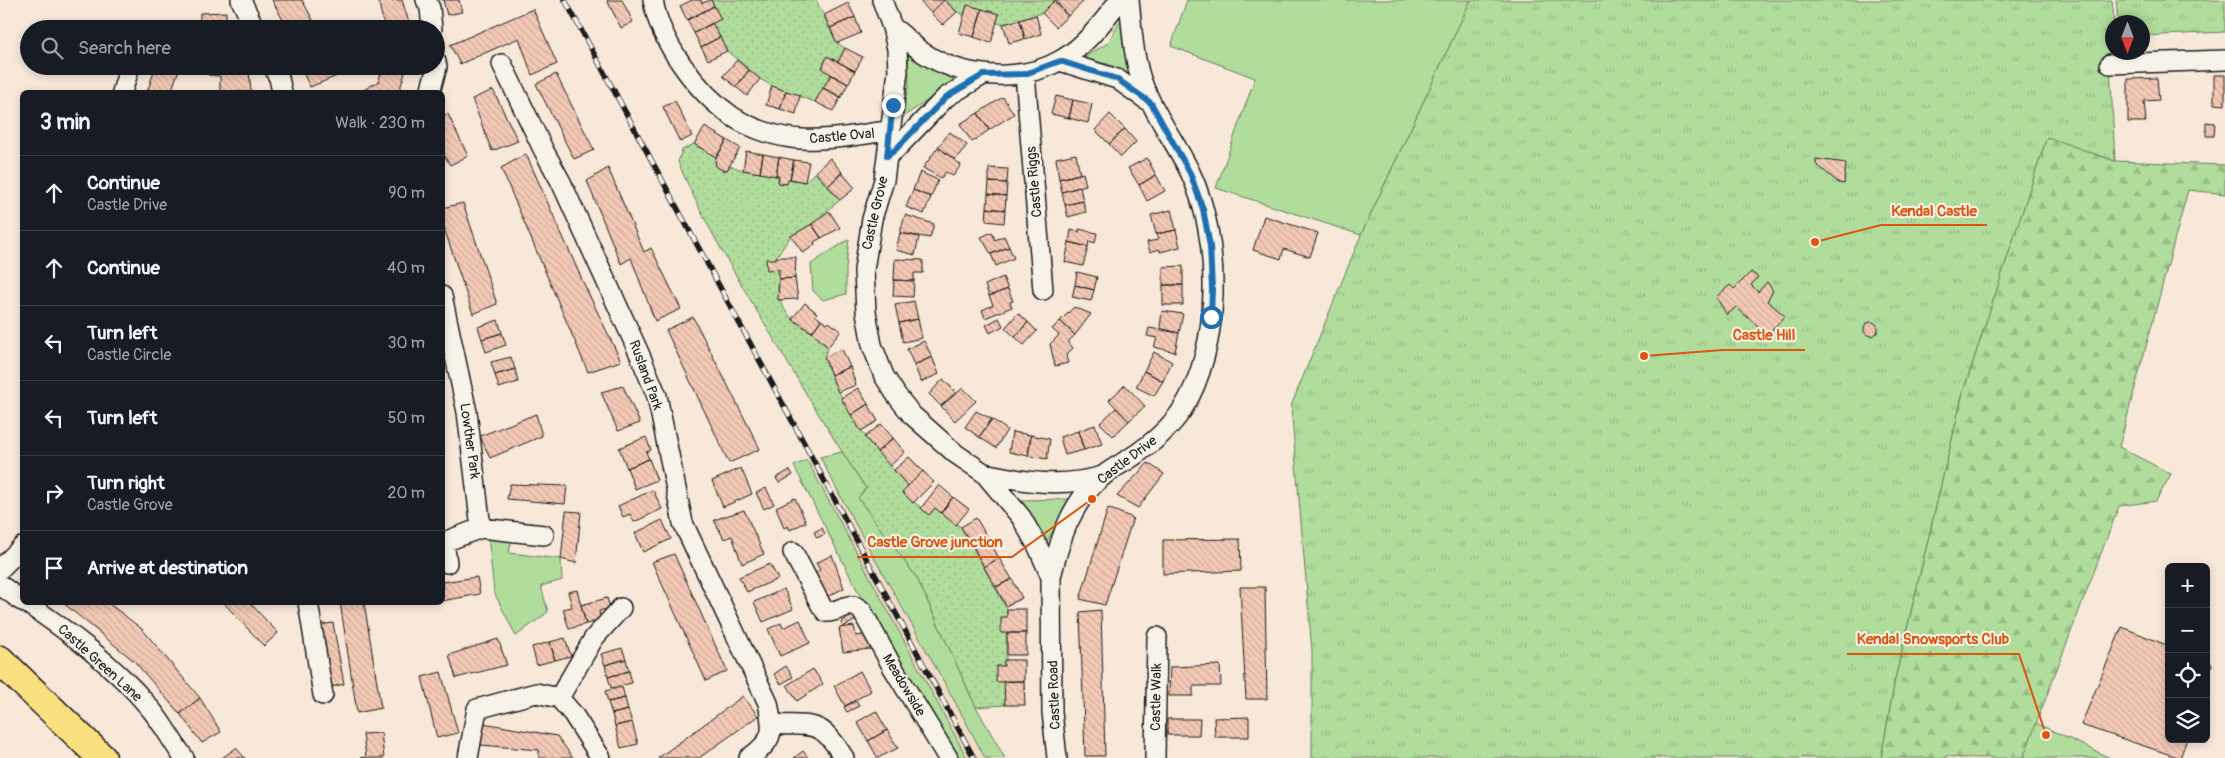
<!DOCTYPE html>
<meta charset="utf-8">
<style>
:root{--surface:#171b24;--page:#242831;--text:#f1f3f6;--muted:#9ea1a6;--line:#363941}
body{margin:0;font-family:Pangolin,sans-serif;background:var(--page);color:var(--text)}
.controls{position:absolute;right:15px;bottom:15px;display:grid;overflow:hidden;border-radius:8px;box-shadow:0 2px 8px #0003}
.controls button{width:45px;height:45px;display:grid;place-items:center;padding:0;border:0;border-bottom:1px solid var(--line);background:var(--surface);color:var(--text);font:25px sans-serif}
.compass{position:absolute;left:2105px;top:15px;width:45px;height:45px;border-radius:50%;background:var(--surface);box-shadow:0 2px 8px #0003;rotate:180deg}
.stop{position:absolute;width:15px;height:15px;margin:-11px;border:4px solid #1f6fb2;border-radius:50%;background:#fff}
.stop.end{background:#1f6fb2;border-color:#fff;box-shadow:0 1px 5px #0008}
.list{margin:0;padding:0;list-style:none}
h2{display:flex;justify-content:space-between;align-items:center;height:65px;margin:0;padding:0 20px;font-size:21px}
h2 small{font-size:16px;font-weight:400;color:var(--muted)}
.list li{display:grid;grid-template-columns:32px 1fr auto;gap:15px;align-items:center;box-sizing:border-box;height:75px;padding:0 20px;border-top:1px solid var(--line)}
.list b{display:block;font-size:19px;white-space:nowrap}
.list p{margin:0;font-size:16px;white-space:nowrap;color:var(--muted)}
.list em{font-size:16px;font-style:normal;color:var(--muted)}
.icon{flex:none;width:28px;height:28px;fill:none;stroke:currentColor;stroke-width:2;stroke-linecap:round;stroke-linejoin:round}
.map{position:relative;flex:none;width:2225px;height:758px;overflow:hidden}
.search{position:absolute;background:var(--surface);box-shadow:0 2px 8px #0003;left:20px;top:20px;width:425px;height:55px;display:flex;align-items:center;gap:12px;box-sizing:border-box;padding:0 18px;border-radius:28px;color:var(--muted);font-size:19px}
.panel{position:absolute;background:var(--surface);box-shadow:0 2px 8px #0003;left:20px;top:90px;width:425px;height:515px;border-radius:8px}
.map>svg:first-child{display:block}
.built{fill:#f2dbcb}
.grass{fill:#b0dd9c;stroke:#667c5c}
.forest{fill:url(#forest-firs);stroke:#667c5c}
.park{fill:url(#park-tufts);stroke:#667c5c}
.garden{fill:url(#garden-dots);stroke:#667c5c}
.building{fill:url(#building-back-hatch);stroke:#1c1c1c}
.lines{fill:none;stroke-linecap:round;stroke-linejoin:round}
.minor-casing{stroke:#1c1c1c;stroke-width:22}
.trunk-casing{stroke:#1c1c1c;stroke-width:31}
.minor{stroke:#f7f3e8;stroke-width:19}
.trunk{stroke:#fbe080;stroke-width:28}
.rail-casing{stroke:#1c1c1c;stroke-width:5.5}
.rail{stroke:#f7f3e8;stroke-width:4;stroke-dasharray:11;stroke-linecap:butt}
.route{stroke:#1f6fb2;stroke-width:6}
.labels{text-anchor:middle;dominant-baseline:central;stroke-width:4;stroke-linejoin:round;paint-order:stroke}
.street-label{font-size:14px;fill:#1c1c1c;stroke:#f7f3e8}
.leader{fill:none;stroke:#de560d;stroke-width:2}
.callout-dot{fill:#de560d;stroke:#f7f3e8;stroke-width:2}
.callout-label{font-size:15px;text-anchor:middle;font-weight:bold;fill:#de560d;stroke:#f7f3e8;stroke-width:4;stroke-linejoin:round;paint-order:stroke}
</style>
<div class="map">
<svg width="2225" height="758" viewBox="0 0 2225 758">
<defs>
<pattern id="forest-firs" width="22" height="20" patternUnits="userSpaceOnUse" patternTransform="scale(1.25)"><rect width="22" height="20" fill="#b0dd9c"/><path d="M5 1l3.5 6h-7zM16 11l3.5 6h-7z" fill="#97bd86"/></pattern>
<pattern id="park-tufts" width="24" height="20" patternUnits="userSpaceOnUse" patternTransform="scale(1.25)"><rect width="24" height="20" fill="#b0dd9c"/><path d="M3 7l-1-3M5 7V3M7 7l1-3M15 17l-1-3M17 17v-4M19 17l1-3" fill="none" stroke="#97bd86"/></pattern>
<pattern id="garden-dots" width="8" height="8" patternUnits="userSpaceOnUse" patternTransform="scale(1.25)"><rect width="8" height="8" fill="#b0dd9c"/><path d="M2 2h.1M6 6h.1" fill="none" stroke="#97bd86" stroke-width="1.8" stroke-linecap="round"/></pattern>
<pattern id="building-back-hatch" width="6" height="6" patternUnits="userSpaceOnUse" patternTransform="scale(1.25)"><rect width="6" height="6" fill="#f4c9b6"/><path d="M-1 5l2 2M0 0l6 6M5-1l2 2" fill="none" stroke="#d1ac9c"/></pattern>
</defs>
<rect width="100%" height="100%" fill="#f7e8da"/>
<filter id="ink" filterUnits="userSpaceOnUse"><feTurbulence type="fractalNoise" baseFrequency=".02" numOctaves="2"/><feDisplacementMap in="SourceGraphic" scale="10" xChannelSelector="R" yChannelSelector="G"/><feConvolveMatrix kernelMatrix="1 2 1 2 8 2 1 2 1" color-interpolation-filters="sRGB"/></filter>
<g filter="url(#ink)">
<path class="built" d="M843,454L859,499L917,578L976,707L1005,758H954L866,607L827,535Z"/>
<path class="grass" d="M1187,0H1471L1361,235L1216,188L1255,78L1171,46Z
M1123,16L1134,77L1108,64L1081,59L1108,43Z
M908,49L929,69L959,79L900,119L909,84Z
M849,239L846,267V294L823,300L813,291L811,264Z
M842,452L866,488L859,498L917,578L976,707L1005,758H985C932,656 872,559 820,457Z
M807,460L967,758H954L866,607L794,466Z
M1071,499L1045,545L1022,500Z
M488,535L512,538L509,553L561,559L562,580L541,586L548,612L516,636L494,592Z
M2036,723L2110,758H2023Z"/>
<path class="forest" d="M2047,136L2115,161L2225,165V194L2188,190L2119,447L2171,474L2156,501L2119,506L2023,758H1960L1946,756L1945,758H1881L1895,679L1963,392Z"/>
<path class="park" d="M1471,0H2112L2114,22L2110,64L2115,161L2047,137L1963,392L1895,679L1881,758H1312V651L1291,406L1361,235Z
M2116,0H2225V32L2143,36L2142,22H2118Z"/>
<path class="garden" d="M711,0H816L837,43L845,48L838,62L827,57L822,68L832,73L815,102L772,86L760,79L727,51L712,23L721,19Z
M946,0H1055L1042,13L1003,24L996,23L967,5L964,15L957,12Z
M694,144L716,157V166L722,170H727L730,166L743,170L779,176L778,183L786,184L788,179L805,182L815,172L840,200L818,218L819,220L791,236L776,257L780,287H778C779,316 800,323 819,338L818,340L828,347L824,357C845,413 867,442 908,486L902,492L929,514L935,508L961,527L1007,609L1005,705L976,707L917,578L858,498L866,488C834,441 805,392 776,343C741,284 705,226 678,162L682,150Z"/>
<path class="building" d="M272,0H302L313,20L293,29H288Z
M378,0H402L411,29H385Z
M443,0H459L462,12L447,15Z
M607,0H622L633,22L621,28Z
M692,0H701L702,3L711,0L714,6L687,20L680,6Z
M919,0H944L931,13Z
M944,0L957,12L943,25L931,13Z
M1055,0H1085L1068,16Z
M1054,1L1068,16L1056,27L1042,13Z
M848,3L855,17L830,28L824,15Z
M967,5L982,9L974,37L959,33Z
M714,6L721,19L694,33L687,20Z
M533,9L557,64L532,75L519,38L460,64L450,45Z
M982,9L999,14L991,43L974,37Z
M226,12V29H200V13Z
M1036,15L1041,34L1025,39L1020,20Z
M855,17L861,33L837,43L830,28Z
M1020,20L1025,39L1009,43L1003,24Z
M712,23L720,37L701,47L694,33Z
M720,37L727,51L708,60L701,47Z
M845,48L863,57L855,71L838,62Z
M827,56L855,71L848,84L822,69Z
M737,60L749,70L736,87L723,76Z
M156,66L180,67L171,92H147Z
M207,66H234V71L249,70L251,92H220V76L208,75Z
M300,66H333L337,76L310,87Z
M382,66H407L399,92H360L379,81Z
M749,70L760,79L747,96L736,87Z
M556,74L594,150L574,159L536,84Z
M831,75L848,84L841,97L823,88Z
M2214,75H2225V105L2214,104Z
M2157,78L2159,100L2144,101L2146,122H2128V79Z
M772,86L786,91L780,109L766,105Z
M823,88L841,97L833,111L815,102Z
M493,90L518,141L492,151L472,99Z
M786,91L800,95L796,114L780,109Z
M1056,96L1073,100L1069,118L1051,114Z
M1003,97L1014,114L989,130L978,113Z
M1073,100L1092,104L1088,123L1069,118Z
M675,101L692,136L680,142L663,107Z
M978,113L989,130L972,142L960,124Z
M448,114L468,156L450,165L442,151V116Z
M1110,114L1125,129L1109,144L1095,130Z
M2206,122L2215,123L2214,136H2206Z
M705,127L727,140L716,157L694,144Z
M1125,129L1136,142L1121,157L1109,144Z
M950,132L967,145L955,160L938,147Z
M727,140L740,148L727,170H722L716,166L715,160Z
M938,147L961,165L953,176L946,172L941,178L923,168Z
M746,151L763,154L760,173L743,170Z
M526,154L584,284L621,361L588,372L501,168Z
M763,154L779,157L776,176L760,173Z
M1076,154L1080,174L1059,179L1056,158Z
M779,157L794,160L790,179H788L787,184L778,183L779,176H776Z
M830,158L842,172L828,186L815,172Z
M1147,158L1156,175L1139,185L1128,168Z
M1816,159L1846,163L1844,184L1839,183L1816,164Z
M794,160L809,162L805,182L790,179Z
M608,168L644,252L651,248L681,309L655,321L631,258L621,264L587,181Z
M989,168L1008,169L1007,183L989,182Z
M920,172L938,180L931,197L913,190Z
M842,173L855,188L840,200L828,186Z
M1083,173L1086,185L1062,192L1059,179Z
M1156,175L1165,191L1147,201L1139,185Z
M989,182L1007,183L1006,196L988,194Z
M1080,187L1083,201L1065,205L1062,192Z
M913,190L931,197L924,214L906,207Z
M988,194L1006,196L1005,210L987,208Z
M1083,201L1086,212L1068,217L1065,205Z
M463,203L497,304L473,314L442,222V208Z
M987,208L1005,210L1004,223L986,221Z
M1171,210L1176,230L1156,234L1151,215Z
M829,211L840,228L821,238L812,224Z
M905,215L934,224L930,238L900,233Z
M1264,216L1318,233L1310,257L1284,249L1281,259L1253,250Z
M812,224L821,238L814,242L815,245L803,253L791,236Z
M1079,229L1097,233L1095,243L1089,241L1088,247L1069,242L1071,230L1079,232Z
M1176,230L1180,247L1160,252V249L1150,252L1147,242L1158,240L1156,234Z
M992,232L995,240L1004,236L1009,247L991,254L981,237Z
M900,233L919,237L915,255L896,250Z
M1069,242L1088,247L1083,266L1065,262Z
M1009,247L1014,258L996,266L991,254Z
M776,257H796L795,278L779,279V269L767,270L766,259H776Z
M895,259L923,260V273H914V281L894,280Z
M1183,266V285H1163V267Z
M1077,272L1097,277L1094,290L1075,285Z
M1751,272L1758,277L1751,285L1758,292L1767,282L1773,291L1767,301L1785,316L1767,335L1736,307L1727,315L1716,297L1730,285L1734,289Z
M1003,277L1008,289L989,296L985,285Z
M795,278L798,299L778,300L779,279Z
M894,280L914,281L913,297L893,296Z
M1075,285L1094,290L1091,301L1072,297Z
M1163,285H1183V305H1163Z
M1008,289L1013,301L1010,302L1012,307L985,318L982,310L993,305L989,296Z
M914,301L918,319L899,323L895,305Z
M805,303L817,313L815,315L821,320L812,332L792,319Z
M1074,307L1091,314L1075,335L1060,321Z
M1162,311L1183,314L1179,333L1160,328Z
M1018,313L1028,322L1015,337L1005,328Z
M693,317L760,449L729,463L666,330Z
M999,318L1003,326L990,333L986,325Z
M918,319L922,338L903,342L899,323Z
M498,320L502,333L482,339L478,327Z
M821,320L827,324L829,322L841,331L828,347L812,332Z
M1060,321L1075,335L1068,342L1073,348L1066,355L1068,363L1055,366L1050,344L1059,335L1052,329Z
M1864 329a7 7 0 1 1 14 0a7 7 0 1 1-14 0Z
M1028,322L1037,331L1024,345L1015,337Z
M1149,328L1179,333L1175,352L1154,347L1157,338L1147,336Z
M502,333L506,345L486,352L482,339Z
M924,341L932,357L914,365L907,349Z
M842,349L850,367L831,375L824,357Z
M1154,352L1172,362L1163,381L1144,371Z
M511,357L515,369L495,375L491,362Z
M932,357L939,374L921,382L914,365Z
M850,367L856,385L838,392L831,375Z
M515,369L518,382L499,388L495,375Z
M1144,371L1163,381L1154,396L1136,387Z
M943,379L956,392L941,406L929,394Z
M1125,385L1145,406L1129,421L1109,400Z
M623,386L640,423L618,431L601,392Z
M858,388L868,404L851,415L841,398Z
M963,388L976,401L955,421L941,406Z
M868,404L878,421L861,431L851,415Z
M1116,408L1129,421L1113,436L1100,423Z
M976,411L992,419L979,437L965,427Z
M536,414L542,436L490,458L480,436Z
M992,419L1007,430L996,448L979,437Z
M881,424L893,438L877,452L865,437Z
M1095,425L1102,444L1084,450L1078,431Z
M1078,431L1084,450L1065,455L1060,437Z
M1012,432L1031,435L1028,456L1009,452Z
M1031,435L1050,439L1047,459L1028,456Z
M646,437L651,450L646,452L649,459L627,468L619,448Z
M893,438L905,452L890,466L877,452Z
M909,457L923,471L908,486L894,470Z
M649,459L657,480L635,489L627,468Z
M1148,463L1164,474L1138,508L1117,496Z
M741,468L752,494L723,507L712,481Z
M790,470L793,475L779,483L776,478Z
M923,471L934,482L913,503L902,492Z
M510,484L567,486L565,504L507,499Z
M939,485L953,497L941,513L935,508L929,515L921,508Z
M766,488L774,504L764,509L756,493Z
M653,490L662,509L634,522L630,514L623,517L618,506Z
M953,497L969,509L956,525L941,513Z
M795,498L806,522L790,530L788,526L784,528L776,507Z
M1108,508L1133,518L1105,605L1080,599Z
M744,510L764,554L742,564L732,536L724,539L714,520Z
M566,511L581,512L576,563L561,559Z
M976,518L988,538L973,546L961,527Z
M662,520L671,539L643,552L635,533Z
M822,528L825,534L817,538L814,532Z
M988,538L999,558L984,567L973,546Z
M1240,539L1241,571L1163,574V540Z
M674,554L727,671L706,681L652,562Z
M832,555L844,588L827,597L815,579L818,578L815,573L820,570L816,563Z
M999,558L1012,579L996,587L984,567Z
M770,564L778,579L747,592L739,577Z
M477,577L480,594L442,601V582Z
M1012,579L1022,598L1006,606L996,587Z
M1240,587H1265L1267,699H1246Z
M784,589L793,609L763,622L754,602Z
M577,590L586,624L569,629L563,609L572,607L568,592Z
M607,598L610,608L599,611L601,620L586,624L581,605Z
M62,602H107L142,629L200,698L180,714L134,661Z
M223,602H249L278,633L264,646Z
M340,602H364L381,708L357,713Z
M1007,609H1026V633H1001V617H1007Z
M1101,610L1105,756H1085L1080,612Z
M854,615L856,620L843,627L841,622Z
M800,620L810,643L780,656L768,629L781,623L783,628Z
M333,623L344,684L327,688L320,625Z
M854,626L856,636L869,634L870,649L843,652L839,628Z
M2122,627L2169,646V739H2187L2180,758L2081,725Z
M1007,633H1026V655H1007Z
M565,638L571,656L555,660L550,642Z
M498,639L507,665L456,678L449,655Z
M550,642L555,660L537,665L532,647Z
M622,648L626,659L605,665L601,654Z
M626,659L629,671L608,677L605,665Z
M1004,660H1024V681L996,682V666H1004Z
M2206,662L2212,664L2206,682Z
M1220,665L1221,686H1193V696H1169L1170,667Z
M786,666L793,677L781,684L774,674Z
M813,669L823,684L797,701L787,685Z
M629,671L632,683L611,688L608,677Z
M860,671L871,691L845,706L834,686Z
M441,672L458,733L437,738L422,677Z
M1004,681H1024L1025,705H1005Z
M622,687L625,698L608,702L605,691Z
M743,696L758,716L699,758H658Z
M200,698L221,732L202,743L180,714Z
M625,698L628,710L612,714L608,702Z
M856,701L859,706L847,712L844,707Z
M628,710L632,722L615,726L612,714Z
M876,711L887,730L868,741L857,722Z
M1249,717V737H1215L1214,718Z
M1167,719H1200L1199,735H1167Z
M632,722L638,744L621,748L615,726Z
M483,723L557,736L573,758H539V750L481,745Z
M887,730L898,748L878,758L868,741Z
M381,733L384,758H361L366,757L363,734Z
M236,748L245,758H222Z
M803,751L808,758H794Z"/>
<g class="lines">
<defs>
<path id="minor" d="M241,0L255,29
M426,0L430,8L432,29
M653,0C660,43 698,93 733,117C752,129 779,138 802,139C831,141 860,134 889,131
M882,0L892,27L897,49L898,71L884,180L872,219L864,270L866,312L872,345L884,376L897,396L912,415L956,454L984,473L1021,517L1038,547L1051,577L1052,712L1057,758
M892,27C903,34 911,44 922,52C961,78 1019,84 1061,60C1085,46 1104,22 1119,0
M1060,61L1117,79L1151,103
M502,64L544,151L561,182L639,353L657,396L683,523L768,703C774,733 774,740 749,758
M2110,64L2225,60
M273,66L279,78L282,92
M1025,74L1043,290
M122,92L130,66
M430,92L437,67L436,62
M887,156L895,150L946,97L983,75
M442,296L467,412L481,528
M984,473C1026,482 1060,488 1103,476
M793,552L822,607L826,612C840,613 849,598 862,611L892,666L948,758
M447,563L444,542L481,528L544,535
M0,569L22,547
M1051,577C1060,539 1071,501 1104,475C1113,468 1123,463 1132,457C1150,445 1170,428 1182,410C1222,347 1222,239 1190,172C1175,141 1154,115 1142,82C1133,56 1132,28 1129,0
M0,585L22,601
M25,602C69,632 115,666 149,707C162,722 172,741 184,758
M308,602L323,695
M559,698L594,638L621,608
M772,724C814,727 820,718 844,758
M468,758L477,709L536,693L559,698L573,714L601,758
M1155,758L1157,637"/>
<path id="trunk" d="M0,660L102,758"/>
</defs>
<use href="#minor" class="minor-casing"/>
<use href="#trunk" class="trunk-casing"/>
<use href="#minor" class="minor"/>
<use href="#trunk" class="trunk"/>
<defs>
<path id="rail" d="M565,0L974,758"/>
</defs>
<use href="#rail" class="rail-casing"/>
<use href="#rail" class="rail"/>
</g>
</g>
<g class="lines" filter="url(#ink)">
<path class="route" d="M893,105L887,156L895,150L946,97L983,75L1025,74L1060,61L1117,79L1151,103L1190,173L1203,209L1210,246L1212,289L1211,317"/>
</g>
<g class="labels">
<g class="street-label">
<text transform="translate(842 136) rotate(-5)">Castle Oval</text>
<text transform="translate(1034 182) rotate(-95)">Castle Riggs</text>
<text transform="translate(875 213) rotate(-77)">Castle Grove</text>
<text transform="translate(646 375) rotate(70)">Rusland Park</text>
<text transform="translate(470 441) rotate(82)">Lowther Park</text>
<text transform="translate(1127 460) rotate(-37)">Castle Drive</text>
<text transform="translate(100 663) rotate(42)">Castle Green Lane</text>
<text transform="translate(904 685) rotate(59)">Meadowside</text>
<text transform="translate(1054 695) rotate(-92)">Castle Road</text>
<text transform="translate(1156 697) rotate(-89)">Castle Walk</text>
</g>
</g>
<path class="leader" d="M1815 242L1881 225H1987M1644 356L1723 350H1805M1092 499L1012 557H857M2046 735L2019 654H1847"/>
<g class="callout-dot">
<circle cx="1815" cy="242" r="5"/>
<circle cx="1644" cy="356" r="5"/>
<circle cx="1092" cy="499" r="5"/>
<circle cx="2046" cy="735" r="5"/>
</g>
<g class="callout-label">
<text x="1934" y="216">Kendal Castle</text>
<text x="1764" y="340">Castle Hill</text>
<text x="935" y="547">Castle Grove junction</text>
<text x="1933" y="644">Kendal Snowsports Club</text>
</g>
</svg>
<div class="controls">
<button>+</button>
<button>−</button>
<button><svg class="icon" aria-label="locate" viewBox="0 0 24 24"><circle cx="12" cy="12" r="6"/><path d="M12 2v4M12 18v4M2 12h4M18 12h4"/></svg></button>
<button><svg class="icon" aria-label="layers" viewBox="0 0 24 24"><path d="M12 4l9 5-9 5-9-5zM3 14l9 5 9-5"/></svg></button>
</div>
<svg class="compass" viewBox="-18 -18 36 36"><path d="M0-13l5 13h-10z" fill="#e53935"/><path d="M0 13l5-13h-10z" fill="#9ea1a6"/></svg>
<div class="stop" style="left:1211px;top:317px"></div>
<div class="stop end" style="left:893px;top:105px"></div>
<div class="search"><svg class="icon" aria-label="search" viewBox="0 0 24 24"><circle cx="10" cy="10" r="6"/><path d="M15 15l6 6"/></svg>Search here</div>
<section class="panel">
<h2>3 min<small>Walk · 230 m</small></h2>
<ul class="list">
<li><svg class="icon" aria-label="ahead" viewBox="0 0 24 24"><path d="M12 20V5M6 11l6-6 6 6"/></svg><div><b>Continue</b><p>Castle Drive</p></div><em>90 m</em></li>
<li><svg class="icon" aria-label="ahead" viewBox="0 0 24 24"><path d="M12 20V5M6 11l6-6 6 6"/></svg><div><b>Continue</b></div><em>40 m</em></li>
<li><svg class="icon" aria-label="left" viewBox="0 0 24 24"><path d="M17 20v-9H6M10 6l-5 5 5 5"/></svg><div><b>Turn left</b><p>Castle Circle</p></div><em>30 m</em></li>
<li><svg class="icon" aria-label="left" viewBox="0 0 24 24"><path d="M17 20v-9H6M10 6l-5 5 5 5"/></svg><div><b>Turn left</b></div><em>50 m</em></li>
<li><svg class="icon" aria-label="right" viewBox="0 0 24 24"><path d="M7 20v-9h11M14 6l5 5-5 5"/></svg><div><b>Turn right</b><p>Castle Grove</p></div><em>20 m</em></li>
<li><svg class="icon" aria-label="arrive" viewBox="0 0 24 24"><path d="M6 21V4h12l-3 4 3 4H6"/></svg><div><b>Arrive at destination</b></div></li>
</ul>
</section>
</div>
